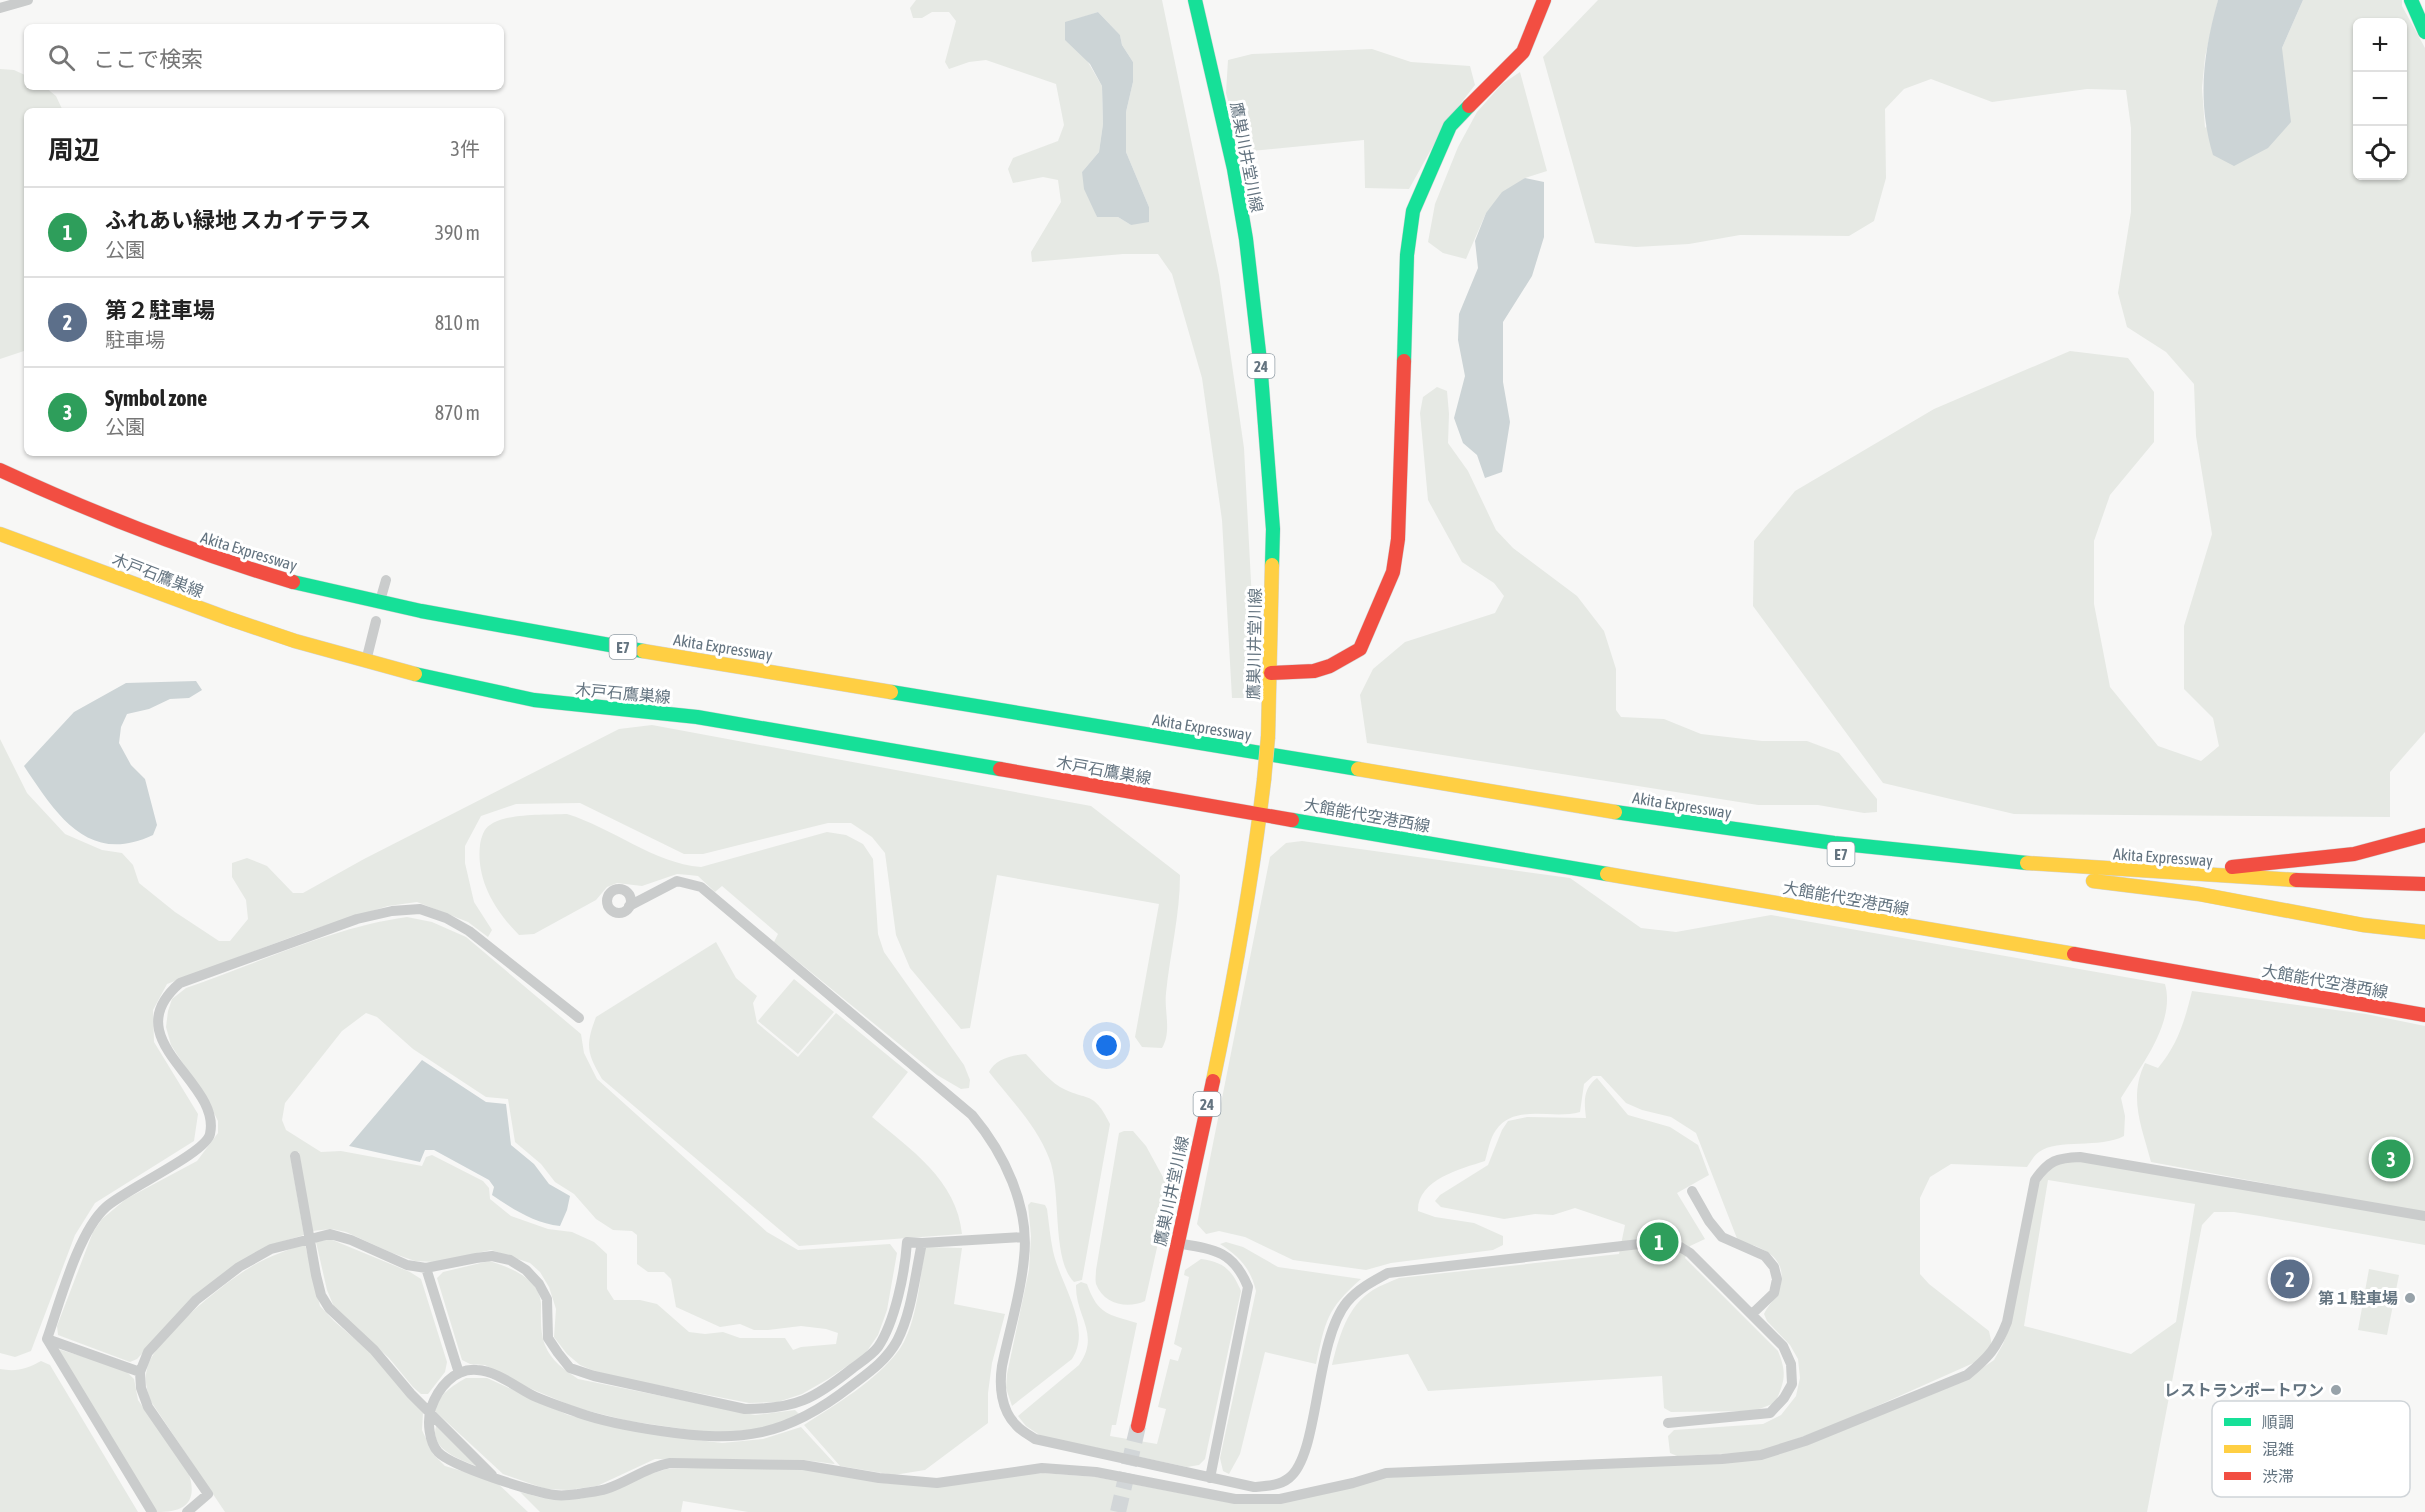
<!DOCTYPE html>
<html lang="ja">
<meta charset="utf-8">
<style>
:root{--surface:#fff;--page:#f2f2f2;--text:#222;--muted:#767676;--line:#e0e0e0;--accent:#0f766e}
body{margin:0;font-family:"Asap Condensed","Noto Sans JP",sans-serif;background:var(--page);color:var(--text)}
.controls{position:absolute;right:18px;top:18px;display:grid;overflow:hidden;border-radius:9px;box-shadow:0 2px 4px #0004}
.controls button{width:54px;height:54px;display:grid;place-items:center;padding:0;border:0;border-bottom:2px solid var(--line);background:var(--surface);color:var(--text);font:30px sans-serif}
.you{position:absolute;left:1107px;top:1046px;width:21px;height:21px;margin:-15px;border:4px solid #fff;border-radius:50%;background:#1a73e8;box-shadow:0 0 0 9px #1a73e833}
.badge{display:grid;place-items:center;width:39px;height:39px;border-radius:50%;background:var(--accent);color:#fff;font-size:20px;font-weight:700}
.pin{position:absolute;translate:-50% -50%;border:3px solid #fff;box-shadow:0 2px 6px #0006}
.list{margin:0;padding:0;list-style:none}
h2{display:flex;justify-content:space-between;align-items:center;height:78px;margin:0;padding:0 24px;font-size:26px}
h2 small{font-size:20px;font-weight:400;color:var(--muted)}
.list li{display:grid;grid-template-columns:39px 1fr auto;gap:18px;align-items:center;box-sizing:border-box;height:90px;padding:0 24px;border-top:2px solid var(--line)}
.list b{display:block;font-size:22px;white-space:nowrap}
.list p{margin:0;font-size:20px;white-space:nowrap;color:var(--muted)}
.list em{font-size:20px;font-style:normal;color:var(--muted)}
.icon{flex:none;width:33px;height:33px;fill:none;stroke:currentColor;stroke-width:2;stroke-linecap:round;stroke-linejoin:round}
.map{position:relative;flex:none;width:2425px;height:1512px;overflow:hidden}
.search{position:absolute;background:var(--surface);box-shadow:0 2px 4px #0004;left:24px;top:24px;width:480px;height:66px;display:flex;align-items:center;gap:15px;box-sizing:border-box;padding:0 21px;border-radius:9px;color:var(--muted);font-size:22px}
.panel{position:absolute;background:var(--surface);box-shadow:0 2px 4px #0004;left:24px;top:108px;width:480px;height:348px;border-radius:9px}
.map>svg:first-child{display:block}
.green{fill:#e6e9e4;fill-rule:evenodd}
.water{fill:#ccd4d6}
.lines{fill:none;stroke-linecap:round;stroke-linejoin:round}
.primary-tunnel{stroke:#d2d6d8;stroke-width:16;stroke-dasharray:16 8;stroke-linecap:butt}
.fast-casing{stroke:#d3d4d4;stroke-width:15}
.slow-casing{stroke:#d3d4d4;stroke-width:15}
.jam-casing{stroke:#d3d4d4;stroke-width:15}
.street{stroke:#cacccc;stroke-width:10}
.fast{stroke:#16e098;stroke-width:14}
.slow{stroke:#ffcf43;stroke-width:14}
.jam{stroke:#f24e42;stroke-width:14}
.slow-bridge-casing{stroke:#d3d4d4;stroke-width:15;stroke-linecap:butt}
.slow-bridge{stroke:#ffcf43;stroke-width:14}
.poi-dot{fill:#97a2a9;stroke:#fff;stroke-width:2}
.labels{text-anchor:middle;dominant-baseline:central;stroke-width:6;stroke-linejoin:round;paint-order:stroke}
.shield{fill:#fff;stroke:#929ea6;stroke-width:1.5}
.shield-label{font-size:15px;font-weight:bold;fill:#647480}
.street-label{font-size:16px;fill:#647480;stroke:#fff}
.poi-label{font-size:16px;font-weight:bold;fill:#647480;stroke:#fff;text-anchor:end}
.key{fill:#fff;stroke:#d0d5d9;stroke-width:1.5}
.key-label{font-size:16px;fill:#647480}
</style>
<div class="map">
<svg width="2425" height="1512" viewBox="0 0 2425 1512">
<rect width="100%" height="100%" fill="#f7f7f6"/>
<path class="green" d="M916,0H1162L1219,275L1244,448L1252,601L1248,698H1232L1222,520L1202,378L1172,274L1158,254H1123L1032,262L1031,252L1061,202L1058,180L1043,177L1013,183L1008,169L1013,158L1058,141L1064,125L1056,84L986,60L969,62L949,69L945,62L956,21L949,12H932L922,18H913L910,8ZM1098,12L1120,35L1122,45L1133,62V82L1126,112V152L1149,207L1131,225L1118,217H1097L1082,172L1099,152L1103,124L1102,86L1065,23Z
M1598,0H2218L2205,57L2202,88L2205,128L2282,48L2303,0H2402V6L2425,48V732L2390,772V817L2014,814L1883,783L1753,606L1754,541L1795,491L1934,409L2070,351L2128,358L2154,392V442L2110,495L2094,541V604L2110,687L2158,746L2201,761L2219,746L2213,718L2184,689V626L2212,534L2196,436L2194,384L2166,352L2127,327L2118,293L2131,212V128L2126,90L2087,89L1992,102L1931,79L1904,89L1885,109L1886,178L1874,221L1849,236L1740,235L1689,244L1636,247L1595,243L1543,57ZM2358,22H2402V176H2358Z
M1372,49L1411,62L1470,66L1475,85L1447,121L1409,189L1365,188L1364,140L1242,152L1226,93L1228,60L1252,54Z
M0,69L14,70L27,76V87H45L56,96L63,111H27V350L0,359Z
M1520,72L1547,171L1525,178L1486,213L1466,259L1443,253L1428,242L1435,204L1458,147L1477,112L1502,84Z
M1437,387L1447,391L1449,414L1448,443L1468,471L1496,530L1513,548L1577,596L1604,631L1616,669V710L1621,717L1664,719L1701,734L1762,741H1807L1839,753L1877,799V812L1864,813L1818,805H1758L1367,743L1360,695L1373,669L1405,642L1495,613L1504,596L1494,583L1462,562L1428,500L1420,413L1423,397Z
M652,725L1091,806L1180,875C1180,915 1170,953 1166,993C1164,1012 1172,1031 1162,1048L1142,1047L1135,1037L1159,904L997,875L970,1028L961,1029L910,968L896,935L885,853L872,837L851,823H828L703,854H684L580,803L516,804L481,816L465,846V863L474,902L492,930L488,937L468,922L417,902L388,906L305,932L167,984L153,1010L154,1042L198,1114L194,1141L95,1203L75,1235L31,1351L15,1357L0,1353V739L27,793L65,834L102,850L122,853L133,865L139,883L175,912L219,941H230L248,919L246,900L232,877V863L247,858L267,866L293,893H303L364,859L619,729Z
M567,814C613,828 653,863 701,867L827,832L846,835L863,844L873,859L878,934L884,952L964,1065L970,1080L969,1088L961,1089L937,1075L774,942L778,934L722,886L715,892L698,876L689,875L677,874L642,886L617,883L607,887L596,900L534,934L519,935C495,911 476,880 480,845C481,838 484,828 490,825C505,813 548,815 567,814Z
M1302,841L1570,878L1641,928L1676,932L1771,915L2165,984C2176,1023 2140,1067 2121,1098L2125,1116L2124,1136C2100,1149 2058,1138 2039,1152C2034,1155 2030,1163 2027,1167L1951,1164L1930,1177L1920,1198V1274L1929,1284L1989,1331L1992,1345L1978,1361L1832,1426L1760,1452L1677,1456L1670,1453L1668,1436L1674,1430L1763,1424L1781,1415L1796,1396L1800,1378L1798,1359L1790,1345L1767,1321L1764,1314C1768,1305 1776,1299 1779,1290C1790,1258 1764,1247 1738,1241L1696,1133L1671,1117L1642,1110L1626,1103L1601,1076H1593L1584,1084L1580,1112C1552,1120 1515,1103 1496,1130C1490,1138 1488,1151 1485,1161C1460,1169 1417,1180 1418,1211L1435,1217L1474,1223L1503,1236V1245L1493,1250L1391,1263L1366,1270L1293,1260L1245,1237L1219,1231L1206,1234L1197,1224L1270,857L1286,843Z
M407,917L432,922L466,937L581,1034L584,1053L597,1079L767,1232L798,1250L890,1244L897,1253L887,1310L878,1335L865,1354L828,1379L802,1394L778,1402L749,1403L601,1374L580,1365L567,1354L554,1337L556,1309L549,1287L540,1272L530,1263L491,1250L436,1262L415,1261L392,1253L346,1232L332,1229L312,1231L299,1152L290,1154L304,1235L274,1244L196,1297L137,1359L130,1362L58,1335L57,1326L93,1232L102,1219L126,1199L197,1161L218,1133V1121L210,1105L171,1045L166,1027L168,1011L172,999L186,988C256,964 333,927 407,917ZM366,1013L377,1017L413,1049L486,1097L508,1099L515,1142L541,1164L555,1182L574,1194L596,1219L613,1230L632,1231L637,1235V1264L648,1272H664L671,1279L676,1307L720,1327L740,1324L754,1330H768L801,1326L826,1329L838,1333L836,1344L801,1347L793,1350L785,1338H740L723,1332L705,1334L689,1332L657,1304L640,1300H614L607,1289V1254L594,1242L572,1232L548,1229L511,1216L490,1199L489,1188L483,1181L432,1155L426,1157L422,1166L341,1151L321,1152L286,1130L282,1120L285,1103L342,1031Z
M716,942L736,978L757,996L753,1003L757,1023L798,1057L836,1013L908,1072L872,1117C910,1149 957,1180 962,1234L799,1246L602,1079C587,1053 585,1046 596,1017Z
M794,979L834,1012L798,1054L758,1021Z
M2192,991L2366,1014L2425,1026V1245L2260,1216L2234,1212H2214L2202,1225L2147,1512H748L683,1501L681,1512H540L520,1492L543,1498L563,1500L667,1469L734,1467L801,1469L891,1484L1043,1473L1096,1477L1232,1503L1383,1478L1792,1450L1962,1382L1994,1360L2003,1344L2011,1322L2038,1184L2055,1163L2081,1160L2350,1199L2151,1162C2142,1127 2128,1098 2145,1063L2158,1068C2178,1044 2185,1020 2192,991ZM2048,1180L2195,1204L2176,1322L2131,1354L2024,1326Z
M1026,1054C1037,1065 1046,1078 1060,1087C1087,1102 1093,1089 1110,1124L1082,1280L1074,1282C1051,1259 1062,1190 1049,1158C1037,1126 1010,1099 989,1072C995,1059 1012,1055 1026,1054Z
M1597,1078L1628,1115L1670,1127L1698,1145L1709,1175L1677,1193L1705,1239L1690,1246L1685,1258L1778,1351C1787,1373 1785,1381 1775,1403L1754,1411L1671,1412L1664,1408L1662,1376L1428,1391L1408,1354L1332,1365C1339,1337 1347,1306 1373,1290C1381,1285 1390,1282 1399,1278L1619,1254L1625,1225L1575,1208L1553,1215L1535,1214L1504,1219L1441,1207L1435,1201L1440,1195L1488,1165L1502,1130L1508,1121L1527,1117L1586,1118C1584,1101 1583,1089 1597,1078Z
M1124,1131H1133L1146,1146L1170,1190L1145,1301C1128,1309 1104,1305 1096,1284C1095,1280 1096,1274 1096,1270L1119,1133Z
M1031,1202L1045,1205L1047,1209C1049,1223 1050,1237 1053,1251C1060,1284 1093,1327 1072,1359L1012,1406L1006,1388L1007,1374L1029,1270L1031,1236L1028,1205Z
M330,1239L410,1272L421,1279L447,1362L445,1372L428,1394H421L413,1387L389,1358L334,1307L327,1290L316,1242Z
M1226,1242L1243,1247L1278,1267L1361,1279C1326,1310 1326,1320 1316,1364L1265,1352L1240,1454L1229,1474L1223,1471L1220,1458L1256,1291C1251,1269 1239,1256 1220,1244Z
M305,1244L320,1306L334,1321L377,1358L423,1413L422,1430L433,1454L445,1466L495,1481L528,1512H225L150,1400C147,1390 144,1380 147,1369C154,1338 226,1281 254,1265C270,1256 287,1250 305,1244Z
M925,1247L962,1248L954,1304L1005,1314L992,1363L988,1393V1423L925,1470L894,1475L840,1466L804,1425C836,1404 875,1382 899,1350C917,1325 920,1278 925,1247Z
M1201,1259C1224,1262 1232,1270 1241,1291L1205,1459L1199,1465L1187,1467L1041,1436L1026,1426L1018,1416L1079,1365C1101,1334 1075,1316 1076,1285L1081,1282L1087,1284C1098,1315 1108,1314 1137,1323L1116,1425H1112L1110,1436L1157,1444L1166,1409L1158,1407L1170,1359L1178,1361L1182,1348L1174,1344L1189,1277L1184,1275L1185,1270Z
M489,1261C509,1267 539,1278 541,1303C541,1316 540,1333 545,1345C551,1361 565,1370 578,1379L755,1415L795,1410L799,1414L793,1420L761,1429L711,1433L629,1421L577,1408L522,1385L485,1365L470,1364L462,1360L437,1278L443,1272Z
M2369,1269L2399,1275L2387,1335L2358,1330Z
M58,1349L124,1369L134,1379L138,1400L189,1474C198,1503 184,1512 157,1512Z
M41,1361L50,1365L138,1512H0V1369C16,1372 27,1369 41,1361Z
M466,1378H487L568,1415L658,1435L722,1443L763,1439L801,1427L835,1464L803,1460L655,1459L597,1486L568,1490L546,1489L503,1474L435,1411C439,1394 452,1386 466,1378Z
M436,1426L479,1467C462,1460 429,1450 436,1426Z"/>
<path class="water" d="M2218,0H2303L2282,48L2291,122L2268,148L2234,166L2213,155C2197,101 2203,54 2218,0Z
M1098,12L1120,35L1122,45L1133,62V82L1126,112V152L1149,207V222L1131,225L1118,217H1097L1084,189L1082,172L1099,152L1103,124L1102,86L1090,64L1065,40V22Z
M1525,178L1544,182V237L1532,276L1503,322V382L1510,422L1502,472L1485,478L1477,455L1463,443L1454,418L1465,376L1458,340L1459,314L1478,268L1475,241L1486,213L1502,192Z
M196,681L202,690L189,698L170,699L149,709L127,714L121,727L119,743L131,765L145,779L157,825L153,835C88,866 56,814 24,766L74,712L126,683Z
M422,1060L486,1102L506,1104L511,1145L534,1164L549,1184L570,1196L567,1210L560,1226C534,1223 513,1209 492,1195L494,1187L489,1180L434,1150H425L420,1162L349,1146Z"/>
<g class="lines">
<path class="primary-tunnel" d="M1118,1512L1138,1426"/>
<defs>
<path id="fast" d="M1195,0L1234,169L1246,239L1260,361L1273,529L1272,565
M2411,0L2425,32
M1404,361L1407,255L1413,211L1450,126L1469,106
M293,582L421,611L643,651
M415,674L534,700L697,717L1000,769
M891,692L1358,769
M1615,812L1834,843L2027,863
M1292,820L1607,874"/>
<path id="slow" d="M0,534L227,618L295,641L415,674
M643,651L891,692
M1268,737L1272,565
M1358,769L1615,812
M2027,863L2296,880
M1607,874L2074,954
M2093,881L2199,894L2363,925L2425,932
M1213,1081C1234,981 1252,881 1264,780"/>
<path id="jam" d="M1469,106L1523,52L1544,0
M0,470C95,514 192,552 293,582
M1271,673L1314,671L1330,666L1360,649L1393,572L1398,539L1404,361
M1000,769L1292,820
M2232,867L2354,854L2425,835
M2296,880L2425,884
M2074,954L2425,1015
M1138,1426L1213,1081"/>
</defs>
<use href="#fast" class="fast-casing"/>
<use href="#slow" class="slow-casing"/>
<use href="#jam" class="jam-casing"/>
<path class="street" d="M0,8L28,0
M382,594L386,580
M366,661L376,621
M607 901a12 12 0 1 1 24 0a12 12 0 1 1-24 0Z
M629,906L677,881L701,887L972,1115C1004,1153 1030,1207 1024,1258C1021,1294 1009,1331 1002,1366C999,1386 1001,1410 1016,1425C1021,1431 1029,1435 1035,1439L1254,1487C1266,1486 1279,1486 1289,1478C1320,1454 1314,1342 1347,1302C1358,1289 1373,1281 1388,1273L1657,1242H1672L1690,1253L1783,1346L1791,1364L1792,1384L1784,1398L1770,1413L1668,1423
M295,1156L316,1275L321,1295L329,1308L374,1350L411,1394L492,1475
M1692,1191L1709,1221L1722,1237L1765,1256L1774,1267L1777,1279L1774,1293L1752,1314
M1024,1237L922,1243C915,1275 912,1312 897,1341C886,1361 868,1373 851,1386C786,1437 741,1443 661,1431C633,1427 605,1422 579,1413C565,1408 550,1403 536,1397C518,1389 498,1371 477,1370C454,1368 438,1388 431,1408C427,1421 429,1442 438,1452C452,1467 534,1492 555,1495C562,1496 571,1495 578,1494C587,1492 597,1492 606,1489C628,1482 646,1467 670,1463L803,1465L879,1478L937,1483L1042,1468L1096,1472L1235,1499H1280L1353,1483L1386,1473L1722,1459L1761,1455L1805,1441L1967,1375C1988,1358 1997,1348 2007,1322L2035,1180C2049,1160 2057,1158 2080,1157L2425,1216
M1176,1243C1213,1249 1233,1250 1248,1287L1210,1478
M426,1268L459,1373
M47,1339C60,1302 78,1232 106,1207C126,1189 206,1153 210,1134C222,1081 113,1040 180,983L357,919L392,911L420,909L446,918L469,931L579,1018
M47,1339L152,1512
M47,1339L140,1372
M187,1512L208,1494L148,1407L141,1388L140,1372L148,1352L196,1300L239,1267L271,1249L330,1234L351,1240L407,1265L426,1268L476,1258L492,1256L510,1260L526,1270L539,1284L547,1299L548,1338L558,1353L570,1368L594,1376L745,1409C796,1409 814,1399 853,1368C861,1362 872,1355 878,1347C895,1322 905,1272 907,1242L922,1243"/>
<use href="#fast" class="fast"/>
<use href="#slow" class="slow"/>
<use href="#jam" class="jam"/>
<defs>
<path id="slow-bridge" d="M1264,780L1268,737"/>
</defs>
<use href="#slow-bridge" class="slow-bridge-casing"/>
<use href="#slow-bridge" class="slow-bridge"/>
</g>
<g class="poi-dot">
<circle cx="2410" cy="1298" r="6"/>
<circle cx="2336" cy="1390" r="6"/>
</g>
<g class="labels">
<g class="shield">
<rect x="1247.5" y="354" width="27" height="24" rx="4.5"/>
<rect x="609.5" y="635" width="27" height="24" rx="4.5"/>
<rect x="1827.5" y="842" width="27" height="24" rx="4.5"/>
<rect x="1193.5" y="1092" width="27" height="24" rx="4.5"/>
</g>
<g class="shield-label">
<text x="1261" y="366">24</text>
<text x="623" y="647">E7</text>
<text x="1841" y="854">E7</text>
<text x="1207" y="1104">24</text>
</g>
<g class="street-label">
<text transform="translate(1247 157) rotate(79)">鷹巣川井堂川線</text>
<text transform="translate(249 551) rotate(17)">Akita Expressway</text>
<text transform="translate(158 575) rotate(21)">木戸石鷹巣線</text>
<text transform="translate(1254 644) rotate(-89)">鷹巣川井堂川線</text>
<text transform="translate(723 647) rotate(9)">Akita Expressway</text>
<text transform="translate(623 693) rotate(5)">木戸石鷹巣線</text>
<text transform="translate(1202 727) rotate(9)">Akita Expressway</text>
<text transform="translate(1104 770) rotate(10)">木戸石鷹巣線</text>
<text transform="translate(1682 805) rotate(9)">Akita Expressway</text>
<text transform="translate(1367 815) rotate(10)">大館能代空港西線</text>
<text transform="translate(2163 857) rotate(4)">Akita Expressway</text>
<text transform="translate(1846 898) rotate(10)">大館能代空港西線</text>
<text transform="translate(2325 981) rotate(10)">大館能代空港西線</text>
<text transform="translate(1171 1191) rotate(-78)">鷹巣川井堂川線</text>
</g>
<g class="poi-label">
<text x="2398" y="1298">第１駐車場</text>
<text x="2324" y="1390">レストランポートワン</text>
</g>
</g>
<rect x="2212" y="1401" width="198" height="96" rx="9" class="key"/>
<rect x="2224" y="1418" width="27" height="8" fill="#16e098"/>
<rect x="2224" y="1445" width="27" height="8" fill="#ffcf43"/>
<rect x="2224" y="1472" width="27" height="8" fill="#f24e42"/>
<g class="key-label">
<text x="2262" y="1428">順調</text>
<text x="2262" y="1455">混雑</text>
<text x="2262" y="1482">渋滞</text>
</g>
</svg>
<div class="controls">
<button>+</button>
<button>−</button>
<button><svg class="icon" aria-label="locate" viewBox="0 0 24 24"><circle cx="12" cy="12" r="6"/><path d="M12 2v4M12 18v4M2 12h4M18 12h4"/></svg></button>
</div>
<div class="you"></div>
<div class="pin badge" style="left:1659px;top:1242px;background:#2e9e5b">1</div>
<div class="pin badge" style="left:2290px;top:1279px;background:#5c6f8a">2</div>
<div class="pin badge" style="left:2391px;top:1159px;background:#2e9e5b">3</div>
<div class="search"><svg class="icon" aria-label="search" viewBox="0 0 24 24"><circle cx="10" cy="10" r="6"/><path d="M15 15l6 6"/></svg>ここで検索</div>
<section class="panel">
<h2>周辺<small>3件</small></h2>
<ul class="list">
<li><span class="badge" style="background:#2e9e5b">1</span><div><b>ふれあい緑地 スカイテラス</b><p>公園</p></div><em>390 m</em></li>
<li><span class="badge" style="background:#5c6f8a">2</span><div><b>第２駐車場</b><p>駐車場</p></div><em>810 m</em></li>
<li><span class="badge" style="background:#2e9e5b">3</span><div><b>Symbol zone</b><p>公園</p></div><em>870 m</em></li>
</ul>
</section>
</div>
